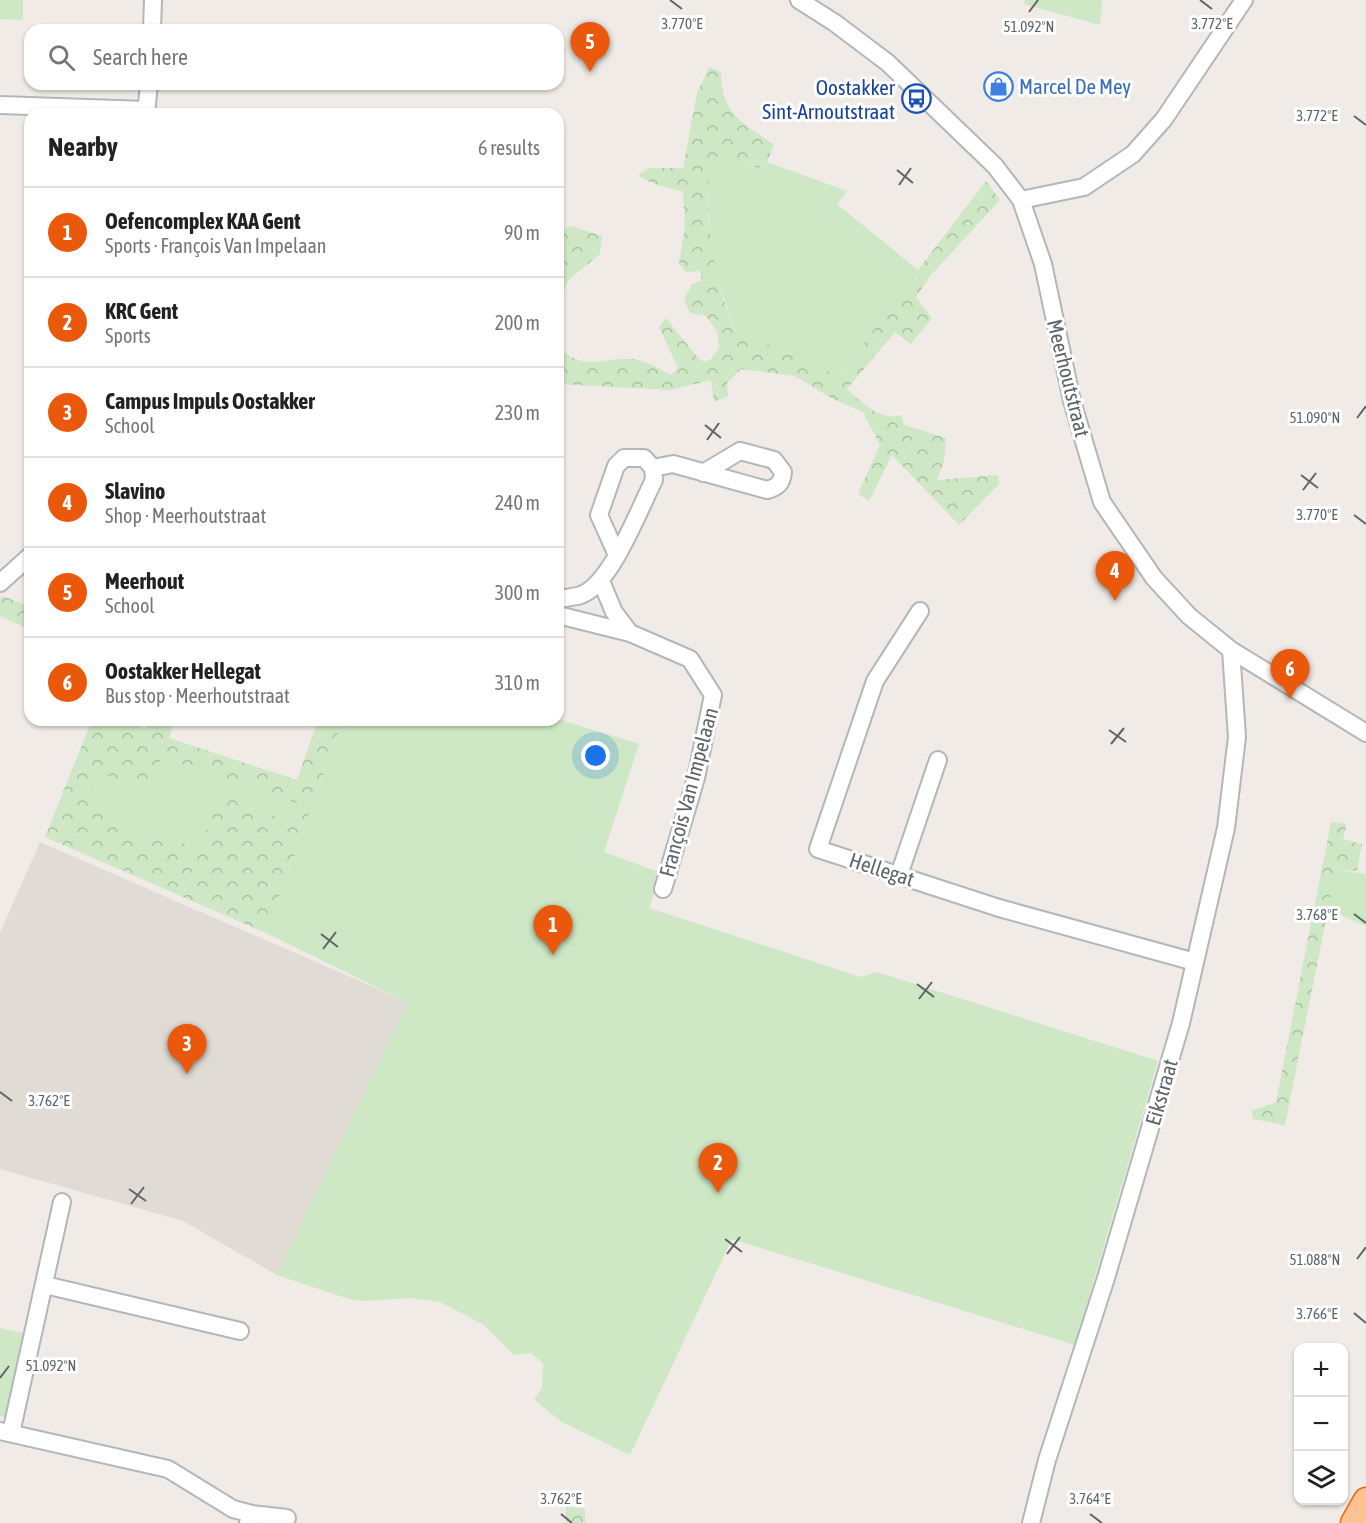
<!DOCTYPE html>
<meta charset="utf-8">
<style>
:root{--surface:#fff;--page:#f2f2f2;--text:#222;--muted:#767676;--line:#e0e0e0;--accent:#ea580c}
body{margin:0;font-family:"Asap Condensed",sans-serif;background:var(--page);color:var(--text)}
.controls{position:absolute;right:18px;bottom:18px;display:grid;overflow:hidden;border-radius:12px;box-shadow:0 2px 4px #0004}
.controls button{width:54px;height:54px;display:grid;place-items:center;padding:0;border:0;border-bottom:2px solid var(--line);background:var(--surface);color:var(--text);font:30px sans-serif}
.you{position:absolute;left:596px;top:756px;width:21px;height:21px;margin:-15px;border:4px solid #fff;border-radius:50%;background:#1a73e8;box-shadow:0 0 0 9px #1a73e833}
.badge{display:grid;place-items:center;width:39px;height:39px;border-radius:50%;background:var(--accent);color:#fff;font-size:20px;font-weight:700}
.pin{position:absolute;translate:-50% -50px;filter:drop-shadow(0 2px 3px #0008)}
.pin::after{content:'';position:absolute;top:32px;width:21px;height:18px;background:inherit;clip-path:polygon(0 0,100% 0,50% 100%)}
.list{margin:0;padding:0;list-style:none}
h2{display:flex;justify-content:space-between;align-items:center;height:78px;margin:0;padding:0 24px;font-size:26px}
h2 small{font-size:20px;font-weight:400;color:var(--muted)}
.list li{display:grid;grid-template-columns:39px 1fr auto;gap:18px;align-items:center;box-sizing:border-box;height:90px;padding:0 24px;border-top:2px solid var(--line)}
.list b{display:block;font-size:22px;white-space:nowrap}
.list p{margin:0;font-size:20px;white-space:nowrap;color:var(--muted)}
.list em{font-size:20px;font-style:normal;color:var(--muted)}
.icon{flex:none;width:33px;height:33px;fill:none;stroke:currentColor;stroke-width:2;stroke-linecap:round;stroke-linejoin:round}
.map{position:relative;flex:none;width:1366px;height:1523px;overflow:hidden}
.search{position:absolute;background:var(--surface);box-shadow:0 2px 4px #0004;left:24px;top:24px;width:540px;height:66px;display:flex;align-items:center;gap:15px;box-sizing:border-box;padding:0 21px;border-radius:18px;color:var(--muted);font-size:22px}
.panel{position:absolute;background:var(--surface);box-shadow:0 2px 4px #0004;left:24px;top:108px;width:540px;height:618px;border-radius:18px}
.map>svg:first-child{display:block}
.education{fill:#e0dbd5}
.grass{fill:#cee7c4}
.forest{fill:url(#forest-crowns);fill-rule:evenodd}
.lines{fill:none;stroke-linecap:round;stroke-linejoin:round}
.minor-casing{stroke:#b2b7b9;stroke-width:20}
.highway-casing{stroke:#f46203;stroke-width:27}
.minor{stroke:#fff;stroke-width:16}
.highway{stroke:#fcc292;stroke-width:24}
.ticks{fill:none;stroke:#5e6567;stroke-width:2}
.labels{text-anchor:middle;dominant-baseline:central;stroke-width:6;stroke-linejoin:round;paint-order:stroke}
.shop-label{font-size:21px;fill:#366cbe;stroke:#fff;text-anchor:start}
.transit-label{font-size:21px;fill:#164399;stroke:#fff;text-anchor:end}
.street-label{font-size:21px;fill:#5e6567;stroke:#fff}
.ticks-label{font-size:15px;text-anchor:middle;fill:#5e6567;stroke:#fff;stroke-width:6;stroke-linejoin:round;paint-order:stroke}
</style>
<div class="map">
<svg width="1366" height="1523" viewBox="0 0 1366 1523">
<defs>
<pattern id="forest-crowns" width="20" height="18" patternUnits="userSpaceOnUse" patternTransform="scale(1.5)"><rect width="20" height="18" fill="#cee7c4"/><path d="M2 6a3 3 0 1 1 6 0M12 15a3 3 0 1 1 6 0" fill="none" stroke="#aabfa3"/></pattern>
</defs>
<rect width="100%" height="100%" fill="#f0ebe7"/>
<path class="education" d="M40,842L408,1002L277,1275L183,1221L0,1169V933Z"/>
<path class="grass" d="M0,0H23V20L0,19Z
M1025,0H1102L1100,25L1024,4Z
M710,157L728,158L758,168L767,162L847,191L837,204L918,270L839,378L734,329L711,257L708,186Z
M558,719L639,744L604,852L661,873L649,908L861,977L877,972L1158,1061L1075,1345L732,1239L630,1455L562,1422L534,1400L542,1388L543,1364L531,1353L514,1355L484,1325L440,1302L412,1298L364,1301L349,1299L277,1275L407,1002L266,933L343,720Z
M162,757L300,804L294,824L201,846L136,838L90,800L99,773Z
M1336,870L1366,874V926L1327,909Z
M0,1328L23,1333L5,1417L0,1416Z"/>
<path class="forest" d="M709,67L721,72C721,114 742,122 774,145L767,162L758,168L728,158L711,157C703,218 712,272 734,329L840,377L895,300L986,181L1000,200L931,275L916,297L932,318L911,344L895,332L847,389C863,403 879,421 901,415L904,425L946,438L944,462L937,480L998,475L999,484L959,525L892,455L869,501L858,494L880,445L863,412L831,398L795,376L741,369L727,383L728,396L714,402L711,380L670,390L558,384V345C581,374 605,356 632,359C645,360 659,369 671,375L678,368L659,327L666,318L699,359L705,362L711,359L719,348L717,331L706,316L690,313L684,299L692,284L702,281L700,270L687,273L679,263L685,226L683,192C665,186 655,187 638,175L649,168H683L697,93Z
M571,226L602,236L600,254C568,282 565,273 558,319V233Z
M3,596L30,607V630L0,616V599Z
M92,720H124L146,729L149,720L173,726L169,738L297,780L318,720H343L266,933L45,837ZM162,757L299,804L294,824L219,794L201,846L136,838L90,799L99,773L150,792Z
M1331,822L1347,824L1343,839L1362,844L1357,871L1336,870L1285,1125L1253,1119L1252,1111L1276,1102Z
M566,1506L585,1509V1523H566Z"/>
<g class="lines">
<defs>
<path id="minor" d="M799,0L835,23L888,63L995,166L1021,200L1043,264L1072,401L1102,502L1154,578L1189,616L1231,650L1366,733
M152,30L153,0
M0,105L147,110
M146,114L149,84
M1021,200L1084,187L1133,154L1164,119L1244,0
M653,468L673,464L767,490C778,487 782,483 783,472L774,460L740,451L703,473
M601,581L614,612L630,633
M0,583L30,556
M558,599C565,598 574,597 581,595C612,583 639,509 654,480L653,468L644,458H624L616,466L599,515L616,553
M920,611L875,681L818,849L999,908L1195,962
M558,615L630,633L690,659L713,695L696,778L663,889
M899,875L938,760
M45,1285L240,1331
M0,1431L168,1469L233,1509L252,1514L248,1523
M11,1433L62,1202
M252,1514L287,1518
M1031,1523L1047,1460L1106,1278L1181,1023L1226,828L1237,737L1231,650"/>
<path id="highway" d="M1353,1523L1366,1500"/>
</defs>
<use href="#minor" class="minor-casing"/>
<use href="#highway" class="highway-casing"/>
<use href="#minor" class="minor"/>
<use href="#highway" class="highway"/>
</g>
<path class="ticks" d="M670,0L682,9M1200,0L1212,9M1029,12L1038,0M1354,116L1366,125M897,170L913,183M899,185L911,168M1357,418L1366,406M705,425L721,438M707,440L719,423M1301,475L1318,488M1303,490L1316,473M1354,515L1366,524M1109,730L1126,742M1111,744L1124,728M1354,914L1366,923M321,934L338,947M323,949L336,932M917,984L934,997M919,999L932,982M0,1092L12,1101M129,1189L146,1201M131,1204L144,1187M725,1239L742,1252M727,1254L740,1237M1357,1259L1366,1247M1354,1313L1366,1323M0,1378L9,1366M561,1514L572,1523M1090,1514L1102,1523"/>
<defs>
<symbol id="shop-ring" viewBox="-11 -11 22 22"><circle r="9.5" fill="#fff" stroke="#3f7fe0" stroke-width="1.5"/><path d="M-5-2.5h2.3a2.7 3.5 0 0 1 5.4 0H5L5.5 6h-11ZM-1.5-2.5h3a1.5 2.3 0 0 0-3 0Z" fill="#3f7fe0"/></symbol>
<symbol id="bus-ring" viewBox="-11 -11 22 22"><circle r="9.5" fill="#fff" stroke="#1a4fb4" stroke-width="1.5"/><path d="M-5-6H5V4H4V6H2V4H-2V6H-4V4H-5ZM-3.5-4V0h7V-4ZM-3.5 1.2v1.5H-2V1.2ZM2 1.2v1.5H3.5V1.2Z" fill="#1a4fb4"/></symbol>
</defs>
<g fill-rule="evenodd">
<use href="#shop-ring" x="982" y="70" width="33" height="33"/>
<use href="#bus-ring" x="900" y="82" width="33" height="33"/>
</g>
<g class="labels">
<g class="shop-label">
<text x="1019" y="86">Marcel De Mey</text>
</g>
<g class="transit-label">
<text x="895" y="87">Oostakker<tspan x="895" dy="24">Sint-Arnoutstraat</tspan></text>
</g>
<g class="street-label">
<text transform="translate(1069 378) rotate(76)">Meerhoutstraat</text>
<text transform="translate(688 792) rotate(-75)">François Van Impelaan</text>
<text transform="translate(882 869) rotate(18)">Hellegat</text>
<text transform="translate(1161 1092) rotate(-74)">Eikstraat</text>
</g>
</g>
<g class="ticks-label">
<text x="682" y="29">3.770°E</text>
<text x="1212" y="29">3.772°E</text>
<text x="1029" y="32">51.092°N</text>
<text x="1317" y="121">3.772°E</text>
<text x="1315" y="423">51.090°N</text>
<text x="1317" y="520">3.770°E</text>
<text x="1317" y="920">3.768°E</text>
<text x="49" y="1106">3.762°E</text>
<text x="1315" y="1265">51.088°N</text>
<text x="1317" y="1319">3.766°E</text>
<text x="51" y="1371">51.092°N</text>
<text x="561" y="1504">3.762°E</text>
<text x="1090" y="1504">3.764°E</text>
</g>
</svg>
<div class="controls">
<button>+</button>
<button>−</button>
<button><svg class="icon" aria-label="layers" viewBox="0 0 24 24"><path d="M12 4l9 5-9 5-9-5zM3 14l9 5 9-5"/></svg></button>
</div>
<div class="you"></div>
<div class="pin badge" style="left:553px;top:955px">1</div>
<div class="pin badge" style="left:718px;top:1193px">2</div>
<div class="pin badge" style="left:187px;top:1074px">3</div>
<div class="pin badge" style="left:1115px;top:601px">4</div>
<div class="pin badge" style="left:590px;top:72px">5</div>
<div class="pin badge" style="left:1290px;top:699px">6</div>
<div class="search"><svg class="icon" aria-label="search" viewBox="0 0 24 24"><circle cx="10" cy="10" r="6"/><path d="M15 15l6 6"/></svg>Search here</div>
<section class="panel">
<h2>Nearby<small>6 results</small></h2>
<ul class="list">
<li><span class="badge">1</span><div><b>Oefencomplex KAA Gent</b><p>Sports · François Van Impelaan</p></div><em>90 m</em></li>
<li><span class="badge">2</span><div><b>KRC Gent</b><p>Sports</p></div><em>200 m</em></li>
<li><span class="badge">3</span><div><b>Campus Impuls Oostakker</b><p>School</p></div><em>230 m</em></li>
<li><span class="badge">4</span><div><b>Slavino</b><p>Shop · Meerhoutstraat</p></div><em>240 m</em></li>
<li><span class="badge">5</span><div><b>Meerhout</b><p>School</p></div><em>300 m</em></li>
<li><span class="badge">6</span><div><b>Oostakker Hellegat</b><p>Bus stop · Meerhoutstraat</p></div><em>310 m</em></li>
</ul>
</section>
</div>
